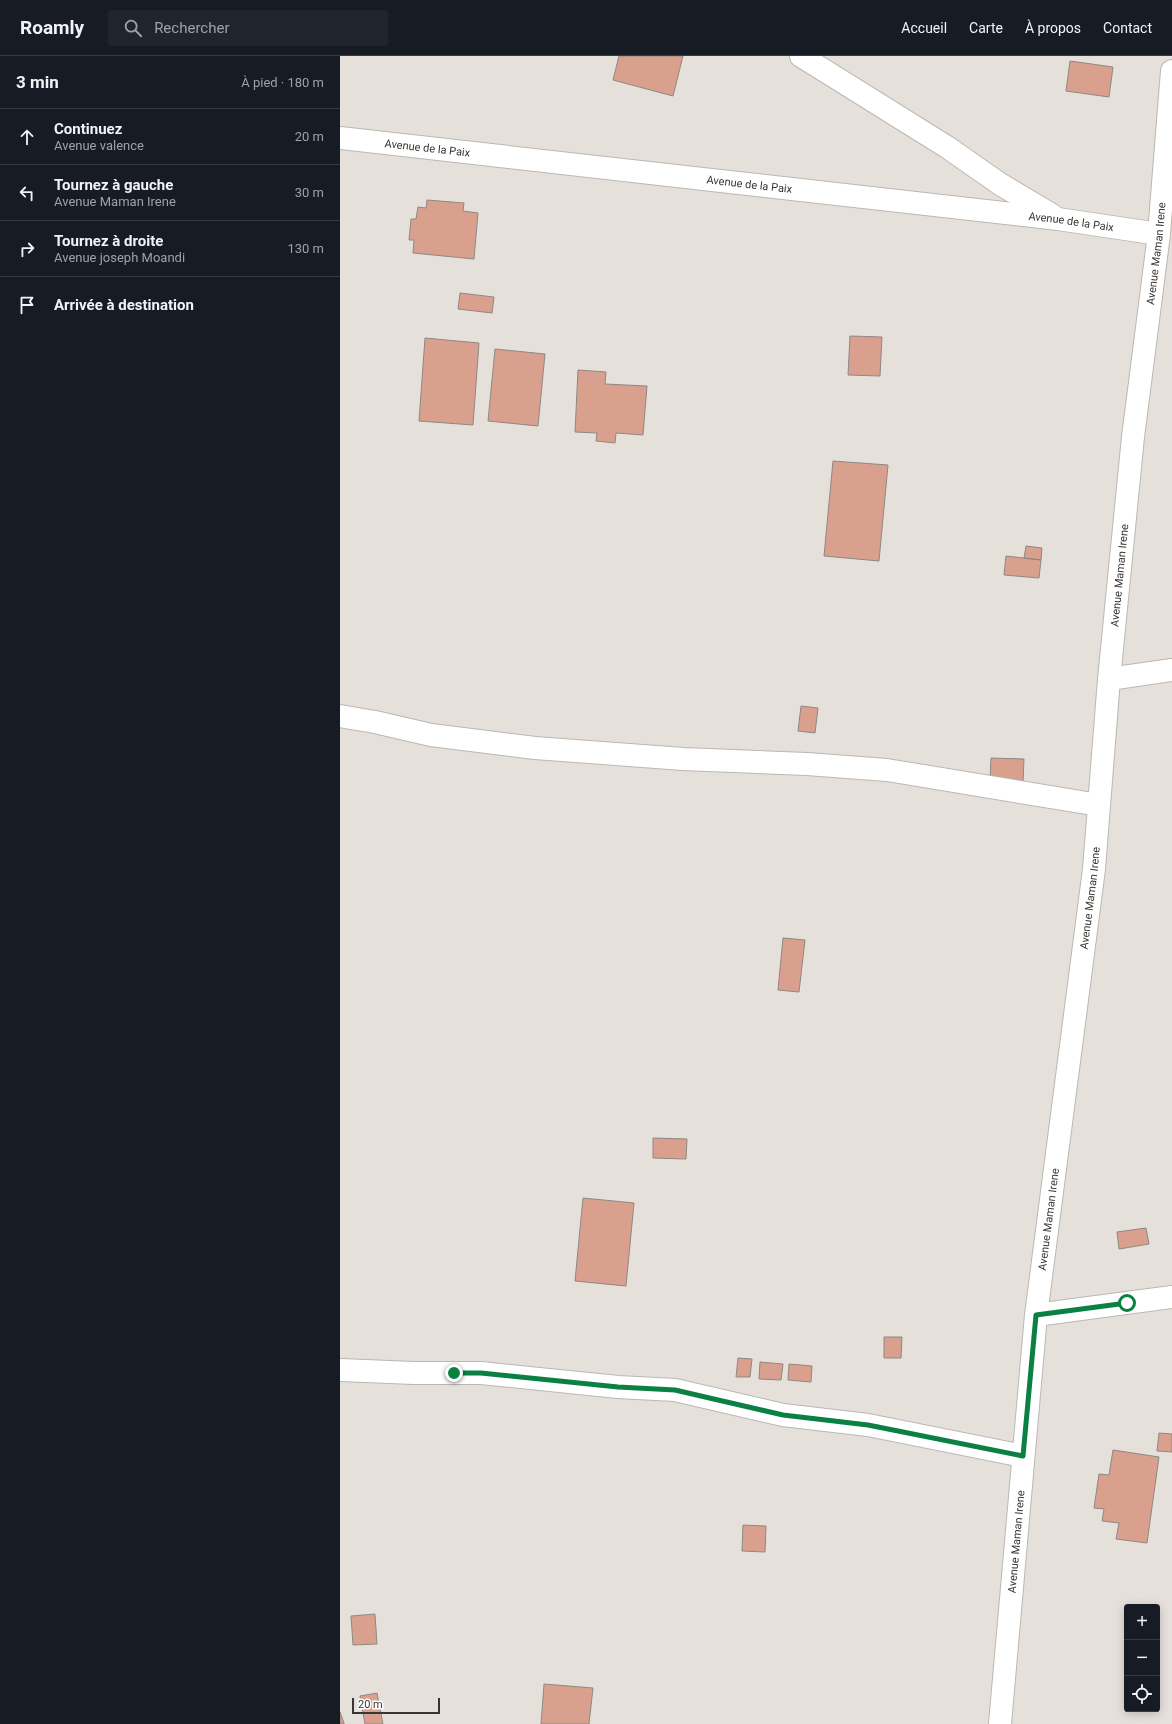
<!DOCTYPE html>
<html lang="fr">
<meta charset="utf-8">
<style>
:root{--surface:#171b24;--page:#20242c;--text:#f1f3f6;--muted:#9ea1a6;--line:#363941}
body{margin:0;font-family:Roboto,sans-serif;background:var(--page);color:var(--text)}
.controls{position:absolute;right:12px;bottom:12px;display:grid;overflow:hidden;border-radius:4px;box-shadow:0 2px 10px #0003}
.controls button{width:36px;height:36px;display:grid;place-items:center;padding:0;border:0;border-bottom:1px solid var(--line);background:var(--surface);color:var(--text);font:20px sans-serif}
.scale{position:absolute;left:12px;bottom:10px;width:88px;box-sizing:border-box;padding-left:4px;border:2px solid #383633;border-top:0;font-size:11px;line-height:14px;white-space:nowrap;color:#383633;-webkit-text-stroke:3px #fff;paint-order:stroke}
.stop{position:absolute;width:12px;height:12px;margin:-9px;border:3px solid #0b8043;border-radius:50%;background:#fff}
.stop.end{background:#0b8043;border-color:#fff;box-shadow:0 1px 4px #0008}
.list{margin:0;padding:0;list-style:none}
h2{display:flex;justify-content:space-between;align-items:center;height:52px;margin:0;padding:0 16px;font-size:17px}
h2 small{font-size:13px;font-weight:400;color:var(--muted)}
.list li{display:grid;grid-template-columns:26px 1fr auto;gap:12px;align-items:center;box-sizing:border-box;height:56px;padding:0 16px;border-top:1px solid var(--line)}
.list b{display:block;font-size:15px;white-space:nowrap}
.list p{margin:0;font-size:13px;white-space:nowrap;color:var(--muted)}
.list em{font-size:13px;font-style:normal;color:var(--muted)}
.icon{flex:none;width:22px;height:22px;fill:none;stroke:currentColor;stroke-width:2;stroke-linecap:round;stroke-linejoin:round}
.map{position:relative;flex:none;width:832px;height:1668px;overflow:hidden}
header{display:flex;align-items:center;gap:24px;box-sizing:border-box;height:56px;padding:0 20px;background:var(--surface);border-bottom:1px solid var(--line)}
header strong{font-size:19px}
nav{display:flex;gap:22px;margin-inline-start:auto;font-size:14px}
.search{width:280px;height:36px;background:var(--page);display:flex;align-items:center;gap:10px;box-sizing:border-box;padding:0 14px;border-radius:4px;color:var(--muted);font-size:15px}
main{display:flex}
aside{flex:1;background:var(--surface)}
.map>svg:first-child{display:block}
.building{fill:#d9a08e;stroke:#8f8785}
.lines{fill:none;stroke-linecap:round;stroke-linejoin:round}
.minor-casing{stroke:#bcb7b2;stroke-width:24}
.minor{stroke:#fff;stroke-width:22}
.route{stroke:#0b8043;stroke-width:5}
.labels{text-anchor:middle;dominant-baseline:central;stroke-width:3.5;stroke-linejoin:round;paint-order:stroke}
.street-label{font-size:11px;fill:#383633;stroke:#fff}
</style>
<header>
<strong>Roamly</strong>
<div class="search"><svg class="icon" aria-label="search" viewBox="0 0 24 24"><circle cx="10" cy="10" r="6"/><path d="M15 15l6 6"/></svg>Rechercher</div>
<nav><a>Accueil</a><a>Carte</a><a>À propos</a><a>Contact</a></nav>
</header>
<main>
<aside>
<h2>3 min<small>À pied · 180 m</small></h2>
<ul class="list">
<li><svg class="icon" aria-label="ahead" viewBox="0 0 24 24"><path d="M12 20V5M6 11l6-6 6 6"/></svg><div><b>Continuez</b><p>Avenue valence</p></div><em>20 m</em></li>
<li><svg class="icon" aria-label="left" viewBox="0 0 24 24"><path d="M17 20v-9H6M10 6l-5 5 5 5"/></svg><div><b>Tournez à gauche</b><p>Avenue Maman Irene</p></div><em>30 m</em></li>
<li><svg class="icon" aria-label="right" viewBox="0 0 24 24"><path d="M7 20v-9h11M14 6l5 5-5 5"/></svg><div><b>Tournez à droite</b><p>Avenue joseph Moandi</p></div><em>130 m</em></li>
<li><svg class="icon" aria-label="arrive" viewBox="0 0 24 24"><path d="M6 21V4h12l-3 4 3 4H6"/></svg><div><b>Arrivée à destination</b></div></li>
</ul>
</aside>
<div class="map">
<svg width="832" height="1668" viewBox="0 0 832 1668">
<rect width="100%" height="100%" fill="#e6e0db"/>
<path class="building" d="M279,0H343L333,40L273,24Z
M730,5L773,11L769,41L726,35Z
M87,144L124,147L123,155L138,157L134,203L73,197L74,184H69L71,163H76L78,151L86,152Z
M120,237L154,241L152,257L118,253Z
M510,280L542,281L540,320L508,319Z
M85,282L139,287L133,369L79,365Z
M155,293L205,298L198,370L148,365Z
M238,314L266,316L265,328L307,330L303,379L276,377L275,387L256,385L257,377L235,376Z
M493,405L548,409L539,505L484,500Z
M686,490L702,492L701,504L684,502Z
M666,500L701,504L699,522L664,519Z
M461,650L478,652L475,677L458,675Z
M651,702L684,703L683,727L650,725Z
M443,882L465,884L459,936L438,934Z
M313,1082L347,1083L346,1103L313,1102Z
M243,1142L294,1147L286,1230L235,1225Z
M806,1172L809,1188L779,1193L777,1176Z
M544,1281H562L561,1302H544Z
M398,1302L412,1303L410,1321H396Z
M420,1306L443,1308L441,1324L419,1323Z
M449,1308L472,1310L471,1326L448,1324Z
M819,1377L832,1378V1396L817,1395Z
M773,1394L819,1401L807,1487L776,1483L779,1467L762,1465L764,1453L754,1452L759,1418L769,1419Z
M403,1469L426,1470L425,1496L402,1495Z
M35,1558L37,1588L13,1589L11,1560Z
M204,1628L253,1632L249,1668H201Z
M37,1637L43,1668H25L20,1640Z
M0,1656L4,1667V1668H0Z"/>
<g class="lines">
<defs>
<g id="minor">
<path d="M461,0L607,91L660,128L712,159"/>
<path id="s1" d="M0,82L718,163L819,178"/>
<path d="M769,623L832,614"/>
<path d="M0,660L35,666L91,679L195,692L343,703L467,708L547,714L759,749"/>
<path d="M696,1259L832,1241"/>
<path d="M0,1314L74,1317H141L278,1331L335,1334L443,1359L528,1369L683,1400"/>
<path id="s2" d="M660,1668L696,1259L754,813L769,623L793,381L819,178L832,15"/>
</g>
</defs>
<use href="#minor" class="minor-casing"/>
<use href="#minor" class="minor"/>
</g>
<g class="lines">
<path class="route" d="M114,1317H141L278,1331L335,1334L443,1359L528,1369L683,1400L696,1259L787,1247"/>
</g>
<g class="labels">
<g class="street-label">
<text stroke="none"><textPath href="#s1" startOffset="88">Avenue de la Paix</textPath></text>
<text stroke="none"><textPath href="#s1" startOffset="412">Avenue de la Paix</textPath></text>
<text stroke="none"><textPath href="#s1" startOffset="736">Avenue de la Paix</textPath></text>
<text stroke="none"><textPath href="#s2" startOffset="1479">Avenue Maman Irene</textPath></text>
<text stroke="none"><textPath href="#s2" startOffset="1155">Avenue Maman Irene</textPath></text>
<text stroke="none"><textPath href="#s2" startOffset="831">Avenue Maman Irene</textPath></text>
<text stroke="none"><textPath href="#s2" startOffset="507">Avenue Maman Irene</textPath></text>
<text stroke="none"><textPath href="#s2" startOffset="183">Avenue Maman Irene</textPath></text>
</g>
</g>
</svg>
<div class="controls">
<button>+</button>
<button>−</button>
<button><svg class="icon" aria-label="locate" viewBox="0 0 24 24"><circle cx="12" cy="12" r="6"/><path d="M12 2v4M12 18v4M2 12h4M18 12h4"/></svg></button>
</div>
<div class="scale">20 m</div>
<div class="stop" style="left:787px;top:1247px"></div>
<div class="stop end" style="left:114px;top:1317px"></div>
</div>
</main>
